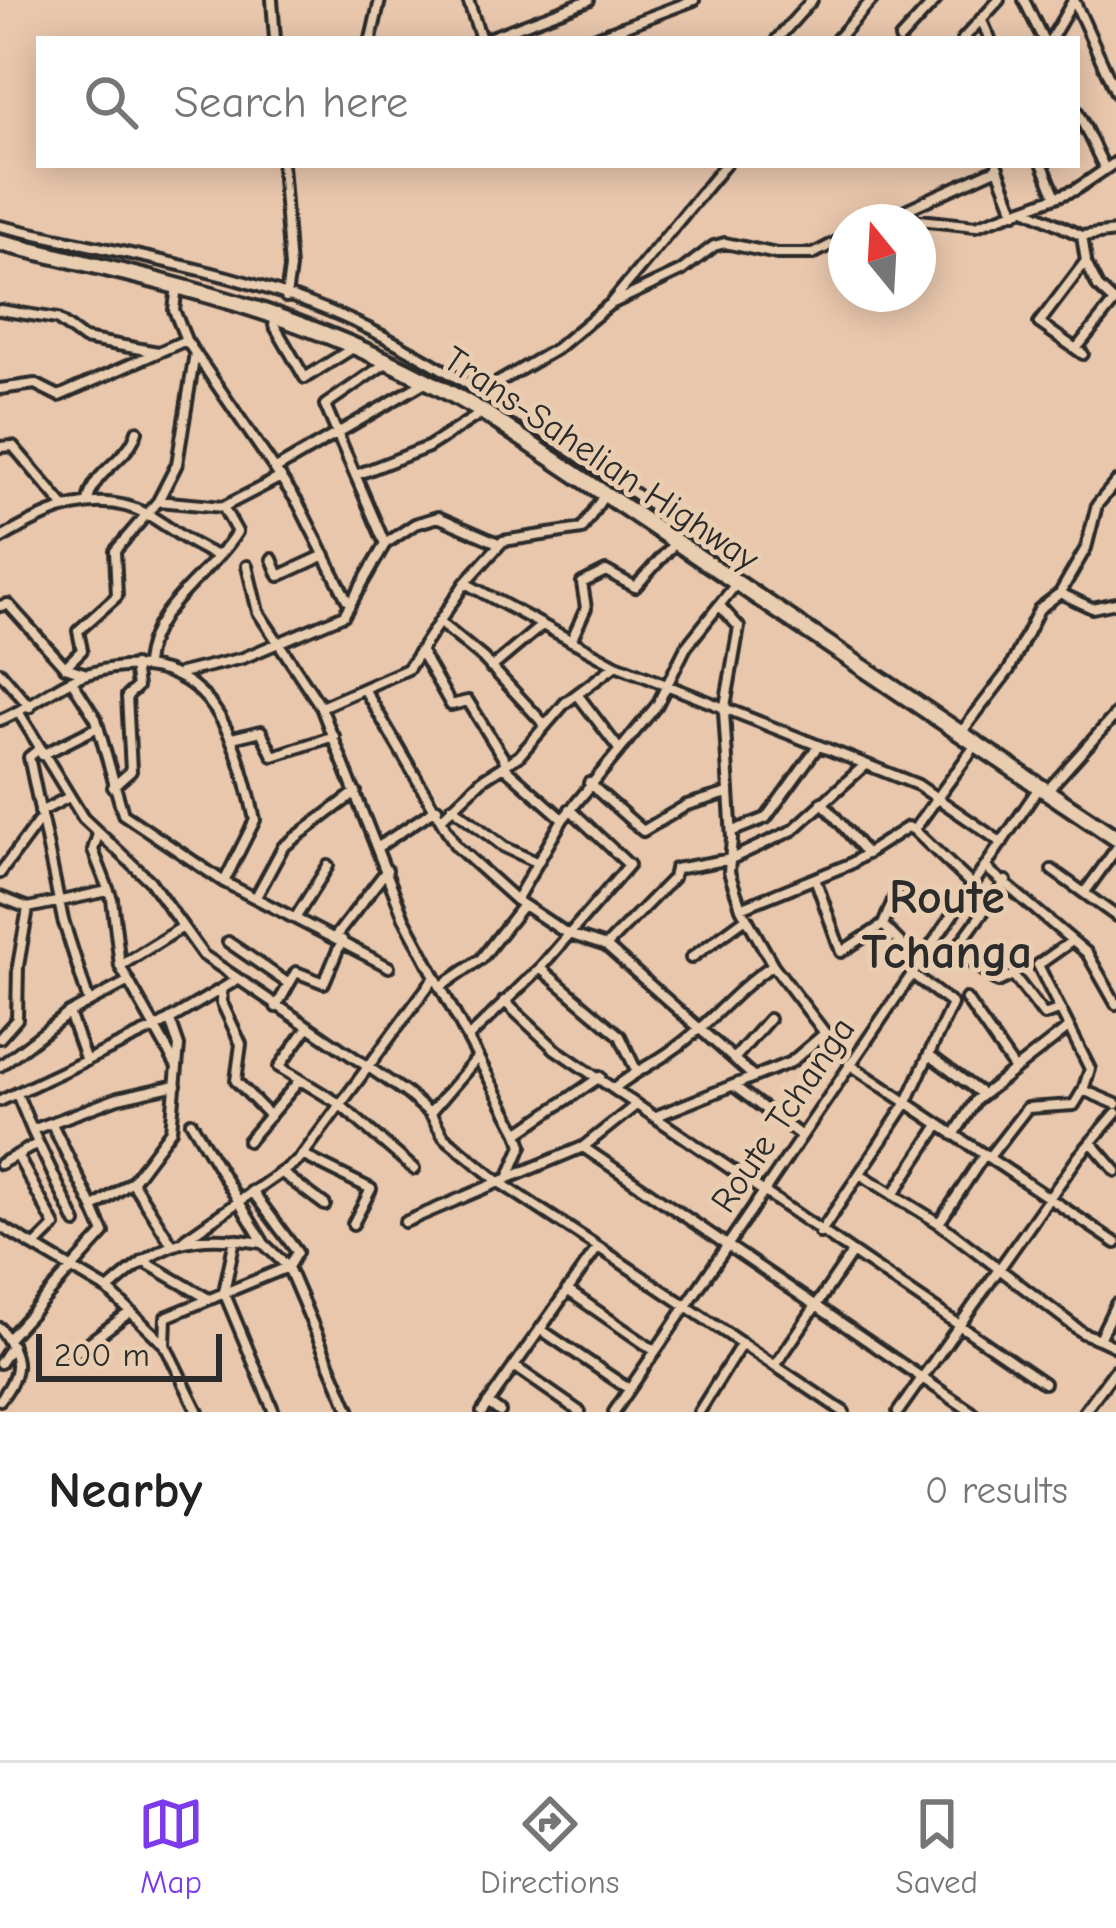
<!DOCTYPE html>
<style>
:root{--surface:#fff;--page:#f2f2f2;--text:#222;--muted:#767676;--line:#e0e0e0;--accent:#7c3aed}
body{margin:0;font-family:"Comic Neue",sans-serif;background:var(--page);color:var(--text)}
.compass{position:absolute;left:828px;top:204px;width:108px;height:108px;border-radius:50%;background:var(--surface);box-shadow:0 6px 30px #0003;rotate:342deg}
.scale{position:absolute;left:36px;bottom:30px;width:186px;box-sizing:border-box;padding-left:12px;border:6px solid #2b2b2b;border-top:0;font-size:33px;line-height:42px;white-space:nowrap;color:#2b2b2b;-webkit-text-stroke:9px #e9cdb0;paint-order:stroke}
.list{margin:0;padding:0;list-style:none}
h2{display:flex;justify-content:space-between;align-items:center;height:156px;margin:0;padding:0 48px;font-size:51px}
h2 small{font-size:39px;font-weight:400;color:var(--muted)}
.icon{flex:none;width:66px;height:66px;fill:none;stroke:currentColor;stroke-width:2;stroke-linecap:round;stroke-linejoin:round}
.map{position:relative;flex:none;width:1116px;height:1412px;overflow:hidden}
.search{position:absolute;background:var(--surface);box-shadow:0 6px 30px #0003;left:36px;right:36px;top:36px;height:132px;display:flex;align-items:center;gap:30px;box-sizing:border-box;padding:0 42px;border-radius:0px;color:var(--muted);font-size:45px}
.sheet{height:348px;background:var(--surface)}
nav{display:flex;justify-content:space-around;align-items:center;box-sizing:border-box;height:168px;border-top:3px solid var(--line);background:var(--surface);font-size:33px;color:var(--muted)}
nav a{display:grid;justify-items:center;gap:6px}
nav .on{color:var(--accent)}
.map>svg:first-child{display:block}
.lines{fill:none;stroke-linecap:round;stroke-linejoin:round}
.minor-casing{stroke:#2b2b2b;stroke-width:16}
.highway-casing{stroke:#2b2b2b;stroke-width:22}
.minor{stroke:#e9cdb0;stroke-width:8}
.highway{stroke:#e9cdb0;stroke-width:14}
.labels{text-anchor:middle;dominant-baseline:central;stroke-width:10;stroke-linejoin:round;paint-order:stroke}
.street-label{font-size:36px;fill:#2b2b2b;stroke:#e9cdb0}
.district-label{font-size:48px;font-weight:bold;fill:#2b2b2b;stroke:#e9cdb0}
</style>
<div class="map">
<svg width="1116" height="1412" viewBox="0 0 1116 1412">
<rect width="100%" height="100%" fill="#e9c7ad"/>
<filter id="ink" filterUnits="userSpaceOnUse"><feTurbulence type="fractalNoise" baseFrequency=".00833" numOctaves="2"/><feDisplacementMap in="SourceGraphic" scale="24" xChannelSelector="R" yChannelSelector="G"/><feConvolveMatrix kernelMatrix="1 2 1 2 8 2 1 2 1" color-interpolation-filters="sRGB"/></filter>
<g filter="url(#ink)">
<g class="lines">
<defs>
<path id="minor" d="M272,0L275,39
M468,0L481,39
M1024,0L1043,39
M1074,0L1116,93
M981,19L990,39
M371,39L380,0
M486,39L589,0
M591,39L694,0
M777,39L812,0
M837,39L872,0
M900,39L936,0
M963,39L999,0
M1051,39L1073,1
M1077,111L1104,167
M282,165L290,268L286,297
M1043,165L1056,197
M997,166L1015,213
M1025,209L1082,236L1086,261L1039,323L1083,354
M890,217L976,226L1075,190L1116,162
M879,222L998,168
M0,226C123,254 258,273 371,330C480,385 581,459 683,526
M1082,236L1116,232
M177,286L174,310L186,340L298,503L347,600
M611,303L725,165
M0,310L57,319L84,339L158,352
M277,313L274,325L305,378L356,346
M1076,349L1114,302L1098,287L1086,263
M0,389L35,384L59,396L186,340
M480,393L556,349L609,305L681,271L714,246L725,243L777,254H813L846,237
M0,447L13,446L63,505
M276,469L425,382
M356,475L428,447L483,412
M605,494L582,529L503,541L465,583L616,665L918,785L1002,843
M158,501L223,507L281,477
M88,502C93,469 128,462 137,431
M0,539C47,511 99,486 152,517C175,531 192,546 218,556
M385,544L325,405L386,363
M272,559L279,576L325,555
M247,566L258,612L321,707L404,918L518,1133L522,1146L509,1176
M1060,593L1092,608L1116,603
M0,606L8,604L65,667L87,674
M439,622L483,658L545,725
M571,641L586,608L582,583L606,571L635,587L675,543
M421,652L451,705L468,701L507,764
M146,664C151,605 208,578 237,532L223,507
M65,667L82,650L78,631L117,596L115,551L158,501L177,464L195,353
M491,668L541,626
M0,672L30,707
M181,673L243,658L344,615L385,544L415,524L438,517L498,543
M73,683L96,719L123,814L224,882L389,967
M366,692L456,846L516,900L566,933L606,946L753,1076
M577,694L619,749
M321,707L408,669L465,583
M19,713L83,818L150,881L203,955L405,1092L430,1113L444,1137L499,1182L405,1222
M0,720C31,708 60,681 90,673C203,642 235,726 255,820L224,882
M960,734L1009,670L1039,609L1060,593L1086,548L1097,505L1116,482
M232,738L261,731L273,756L334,736
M39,749L29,757L63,920L89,1002
M42,755L98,727
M503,766L563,819
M589,783L643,831L687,805L728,793
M113,787L131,771L127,696L137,687L134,665
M1046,792L1116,714
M822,802L867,854
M452,807L504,847L536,862
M40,812L69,797
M443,817L483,779L519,756L565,703L616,665
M914,830L972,885
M733,831L766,818L818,746
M98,834L93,850L112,899L120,966L176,1065
M378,847L437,808
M985,867L1087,953L1116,1004
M1052,870L1116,916
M0,873L38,822
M815,878L841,952L883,925L896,893
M1085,892L1116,849
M0,897L28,908
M256,897L283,847L356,792
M516,900L563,819L657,705L686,647L736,584
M741,908L850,864L908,827L914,830L975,746
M296,917L328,866
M883,925L919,962
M335,937L387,870
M1072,941L1038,965L1090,1069L1083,1090
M228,942L289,984
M606,946L673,878L675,869L731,859L793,830L865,765
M931,949L948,960L1006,881
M956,950L998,982L1013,975L1044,1015L1058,1010
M691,958L746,918
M120,966L181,928
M540,968L620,1036L636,1070
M440,987L481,959L523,905
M221,989L222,1003L241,1044L236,1081L270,1116
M966,999L1014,1068
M504,1001L555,1049L1044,1383
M276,1007L296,972L324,983L342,940
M69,1013L86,1061
M170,1020L179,1046L171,1130L132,1182L171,1243
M308,1027L279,1067L338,1103L414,1169
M0,1038L17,1019L18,966L28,908L108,891
M468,1038L540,968L629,865L570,809
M932,1057L982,1094
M734,1059L769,1019
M849,1064L1116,1243
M0,1066L69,1013L127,982
M734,1086L800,1135
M616,1087C634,1072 653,1064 671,1051C709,1026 735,989 773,965L741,908L729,872L732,839L724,712L739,627L720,606
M17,1094L32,1130L118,1098L176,1085
M0,1101L157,1027L235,981
M430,1113L478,1057
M654,1117L791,1062L825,1033L773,965
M191,1122L263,1242
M52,1124L93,1208
M32,1130L76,1223
M518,1133L600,1077
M954,1135L976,1100L1067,1029
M248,1141L299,1081
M1091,1142L1116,1171
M35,1145L17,1155L55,1226L36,1245
M583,1147L972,1412
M302,1155L371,1189L353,1224
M989,1157L1027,1108L1074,1105L1083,1090L1116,1104
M0,1164L17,1155
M282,1173L325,1205
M860,1174L939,1223L1083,1333L1099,1339
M893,1195L939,1125
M939,1223L985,1154
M0,1226L108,1290
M820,1233L906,1104L952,1004L912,974
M186,1238L299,1160L434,978
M235,1239L224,1292L274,1412
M598,1247L499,1182L583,1147L636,1105
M143,1261L207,1298
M567,1290L655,1351
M1116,1304L1099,1339L1116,1347
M0,1328C21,1357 22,1372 0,1400
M540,1329L629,1389
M8,1339L104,1233L93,1208L132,1182
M164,1344L108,1290C164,1240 189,1232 263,1243L288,1267L297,1252L252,1191
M72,1355L130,1312
M0,1363L12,1345
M514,1366L580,1412
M775,1366L851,1254
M488,1403L500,1412
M198,1412L165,1345L166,1317L288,1267L350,1412
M482,1412L598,1247L844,1412
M614,1412L1038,789
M699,1412L742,1343
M898,1412L1079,1156L1116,1113
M1084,1412L1116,1369"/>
<path id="highway" d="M0,243C182,286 319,314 483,412L1116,838"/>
</defs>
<use href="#minor" class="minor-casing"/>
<use href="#highway" class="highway-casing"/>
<use href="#minor" class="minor"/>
<use href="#highway" class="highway"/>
</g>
</g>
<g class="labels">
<g class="street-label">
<text transform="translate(601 459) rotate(34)">Trans-Sahelian Highway</text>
<text transform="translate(783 1115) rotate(-56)">Route Tchanga</text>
</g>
<g class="district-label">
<text x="947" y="897">Route<tspan x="947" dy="55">Tchanga</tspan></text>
</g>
</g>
</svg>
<svg class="compass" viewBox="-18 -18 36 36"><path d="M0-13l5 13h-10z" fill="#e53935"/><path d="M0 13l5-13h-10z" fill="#767676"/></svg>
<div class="scale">200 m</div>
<div class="search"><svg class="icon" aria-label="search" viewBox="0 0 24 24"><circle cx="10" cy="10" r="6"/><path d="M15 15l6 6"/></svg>Search here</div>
</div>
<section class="sheet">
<h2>Nearby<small>0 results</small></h2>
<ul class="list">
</ul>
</section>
<nav>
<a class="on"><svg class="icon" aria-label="map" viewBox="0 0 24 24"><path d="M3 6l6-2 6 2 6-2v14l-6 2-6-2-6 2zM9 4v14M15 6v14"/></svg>Map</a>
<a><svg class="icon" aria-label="directions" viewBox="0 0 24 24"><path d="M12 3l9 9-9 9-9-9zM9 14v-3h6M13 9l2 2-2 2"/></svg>Directions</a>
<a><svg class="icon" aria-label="saved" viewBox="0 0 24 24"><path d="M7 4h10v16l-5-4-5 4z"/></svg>Saved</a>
</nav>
